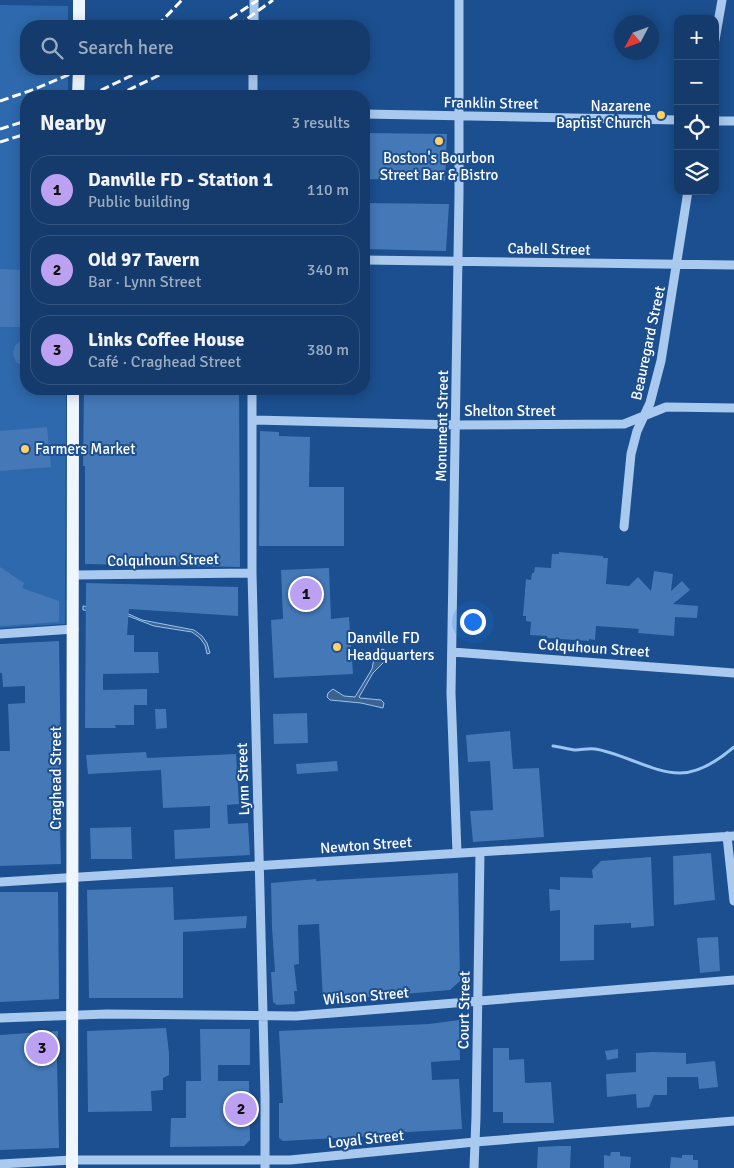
<!DOCTYPE html>
<meta charset="utf-8">
<style>
:root{--surface:#143b6b;--page:#214673;--text:#f1f3f6;--muted:#9dadc1;--line:#33557e;--accent:#bca0f2}
body{margin:0;font-family:Signika,sans-serif;background:var(--page);color:var(--text)}
.controls{position:absolute;right:15px;top:15px;display:grid;overflow:hidden;border-radius:10px;box-shadow:0 2px 12px #0003}
.controls button{width:45px;height:45px;display:grid;place-items:center;padding:0;border:0;border-bottom:1px solid var(--line);background:var(--surface);color:var(--text);font:25px sans-serif}
.compass{position:absolute;left:614px;top:15px;width:45px;height:45px;border-radius:50%;background:var(--surface);box-shadow:0 2px 12px #0003;rotate:229deg}
.you{position:absolute;left:472px;top:621px;width:18px;height:18px;margin:-12px;border:4px solid #fff;border-radius:50%;background:#1a73e8;box-shadow:0 0 0 8px #1a73e833}
.badge{display:grid;place-items:center;width:32px;height:32px;border-radius:50%;background:var(--accent);color:#111;font-size:16px;font-weight:700}
.pin{position:absolute;translate:-50% -50%;border:2px solid #fff;box-shadow:0 1px 5px #0006}
.list{margin:0;padding:0;list-style:none}
h2{display:flex;justify-content:space-between;align-items:center;height:65px;margin:0;padding:0 20px;font-size:21px}
h2 small{font-size:16px;font-weight:400;color:var(--muted)}
.list li{display:grid;grid-template-columns:32px 1fr auto;gap:15px;align-items:center;box-sizing:border-box;height:70px;margin:0 10px 10px;padding:0 10px;border:1px solid var(--line);border-radius:20px}
.list b{display:block;font-size:19px;white-space:nowrap}
.list p{margin:0;font-size:16px;white-space:nowrap;color:var(--muted)}
.list em{font-size:16px;font-style:normal;color:var(--muted)}
.icon{flex:none;width:28px;height:28px;fill:none;stroke:currentColor;stroke-width:2;stroke-linecap:round;stroke-linejoin:round}
.map{position:relative;flex:none;width:734px;height:1168px;overflow:hidden}
.search{position:absolute;background:var(--surface);box-shadow:0 2px 12px #0003;left:20px;top:20px;width:350px;height:55px;display:flex;align-items:center;gap:12px;box-sizing:border-box;padding:0 18px;border-radius:20px;color:var(--muted);font-size:19px}
.panel{position:absolute;background:var(--surface);box-shadow:0 2px 12px #0003;left:20px;top:90px;width:350px;height:305px;border-radius:20px}
.map>svg:first-child{display:block}
.green{fill:#2e69ad}
.water{fill:#3c6290;stroke:#9cc4f0}
.lines{fill:none;stroke-linecap:round;stroke-linejoin:round}
.stream{stroke:#9cc4f0;stroke-width:3}
.building{fill:#4478b7}
.minor{stroke:#a9c9ee;stroke-width:9}
.major{stroke:#f0f6ff;stroke-width:12}
.rail{stroke:#fff;stroke-width:3;stroke-dasharray:9 4;stroke-linecap:butt}
.poi-dot{fill:#ffd166;stroke:#1b4f8f;stroke-width:2}
.labels{text-anchor:middle;dominant-baseline:central;stroke-width:4;stroke-linejoin:round;paint-order:stroke}
.street-label{font-size:15px;fill:#fff;stroke:#1b4f8f}
.poi-label{font-size:15px;fill:#fff;stroke:#1b4f8f;text-anchor:start}
</style>
<div class="map">
<svg width="734" height="1168" viewBox="0 0 734 1168">
<rect width="100%" height="100%" fill="#1b4f8f"/>
<path class="green" d="M0,5L68,6V26H26V69H68V96H26V389H66L65,624L0,628Z"/>
<path class="water" d="M83,606L124,612L142,620L194,630L202,636L207,643L210,653L207,654L205,645L200,638L192,632L154,626L123,614L83,610Z
M383,649L388,653V658L373,673L359,697L360,698L381,700L384,703L383,708L361,703L330,700L327,697L328,693L333,689L344,696L355,697L372,669L375,653Z"/>
<g class="lines">
<path class="stream" d="M553,746C560,747 568,749 575,750C582,750 588,748 595,749C622,753 653,773 680,773C699,773 720,759 734,747"/>
</g>
<path class="building" d="M364,133L447,134L445,181L364,179Z
M364,203L449,204L446,251L364,249Z
M0,269L26,270V327H0Z
M26,335V367L16,362L13,354L15,346Z
M84,389H239L240,567L85,564V466H83Z
M47,427L51,467L0,471V431Z
M260,431L279,432V436L310,437L309,487H344V546H259Z
M559,552L603,556V558H608L606,584L629,586L638,577L651,591L654,571L673,574L671,591L682,581L690,590L673,604L698,606L697,618L675,617L674,636L638,633L639,629L596,626L595,640L589,639V641L547,638V636L530,635L531,622L526,621V616H523L526,579L531,580L532,573H534L535,567L551,568L552,554H559Z
M0,567L24,583L22,588L59,601V622L0,626Z
M329,568L331,619L349,617L353,674L274,678L271,620L283,619L281,570Z
M86,583L238,587V616L129,609L127,635H134V652H158L159,673L103,674V690L147,689V705H134V725H115L116,728H85Z
M59,641L62,830H60L61,864L0,866V751H10L8,704L25,703V686L3,687L2,673H0V644Z
M155,709H166L167,728L156,729Z
M307,713L308,743L274,744L273,714Z
M510,731L513,769L539,768L544,837L473,842L470,811L493,810L490,761L468,762L466,735Z
M146,752L147,758L236,754L239,804L227,805L228,824L248,823L250,855L175,859L174,830L210,828V806L163,808L161,770L88,774L86,755Z
M337,761L338,771L297,774L296,764Z
M131,827L132,859H91L90,828Z
M711,853L715,900L674,905L673,856Z
M651,857L654,926L631,928V923L594,925V960L560,961V910L550,911L549,889L560,890V877L593,878L592,870L601,861Z
M458,873L460,981L450,990L323,1001L319,924L298,925L299,964L294,965L297,991H294L295,1004L277,1005L273,1002L271,972H275L272,927L271,883L316,879V881Z
M173,887L174,920L247,916L246,928L183,932V998H89L87,890Z
M0,892H58L59,999L0,1002Z
M718,937L720,971L700,973L697,938Z
M459,1020L460,1060L431,1062L432,1080L459,1079L462,1129L372,1134V1136L283,1141L279,1138V1103H283L279,1031L429,1024Z
M166,1028L169,1053V1075L163,1078V1090L151,1091L152,1111L88,1112L87,1031Z
M200,1029H250V1065H218V1081H249L250,1140L244,1146L170,1147L171,1118H186V1081H201Z
M58,1031L57,1061L59,1148L0,1150V1035Z
M493,1048H509V1060L524,1059L525,1083L551,1082L554,1123H503V1112H493Z
M618,1049V1058L607,1060L605,1051Z
M652,1052L686,1053V1064L715,1061L718,1087L699,1089L698,1077H667V1095H654L649,1107L637,1108L636,1094L607,1097L606,1074L636,1072V1053Z
M561,1146H571L570,1168H537L538,1147Z
M611,1152H620V1156L631,1157L630,1168H604V1155L610,1156Z
M682,1155H693V1160H698V1168H670L671,1157L682,1158Z"/>
<g class="lines">
<path class="minor" d="M254,26V0
M715,40L722,0
M253,69V96
M364,114L678,120
M715,121H734
M364,260L734,265
M252,389V573L265,1095V1168
M252,420L456,425L624,424L666,407L734,408
M624,527L631,454L637,431L650,403L661,361L688,191
M74,575L252,573
M0,634L74,629
M452,652L734,673
M727,836L734,901
M457,853L451,693L459,194V0
M0,882L734,836
M0,1018L107,1014L296,1016L734,980
M0,1164L72,1160H290L475,1142L734,1121
M474,1168L476,1117L480,852"/>
<path class="major" d="M79,26V0
M78,96L79,69
M72,1168L73,389"/>
<path class="rail" d="M157,26L182,0
M219,26L258,0
M237,26L273,0
M89,96L145,69
M116,96L172,69
M0,101L35,89L82,69
M0,129L26,121
M0,142L26,134"/>
</g>
<g class="poi-dot">
<circle cx="661" cy="115" r="5"/>
<circle cx="439" cy="141" r="5"/>
<circle cx="25" cy="449" r="5"/>
<circle cx="337" cy="647" r="5"/>
</g>
<g class="labels">
<g class="street-label">
<text transform="translate(491 103) rotate(1)">Franklin Street</text>
<text transform="translate(549 249) rotate(1)">Cabell Street</text>
<text transform="translate(648 343) rotate(-78)">Beauregard Street</text>
<text x="510" y="411">Shelton Street</text>
<text transform="translate(442 426) rotate(-89)">Monument Street</text>
<text transform="translate(163 560) rotate(-1)">Colquhoun Street</text>
<text transform="translate(594 648) rotate(4)">Colquhoun Street</text>
<text transform="translate(56 778) rotate(-90)">Craghead Street</text>
<text transform="translate(243 779) rotate(-92)">Lynn Street</text>
<text transform="translate(366 845) rotate(-4)">Newton Street</text>
<text transform="translate(366 996) rotate(-5)">Wilson Street</text>
<text transform="translate(464 1010) rotate(-89)">Court Street</text>
<text transform="translate(366 1139) rotate(-6)">Loyal Street</text>
</g>
<g class="poi-label">
<text x="651" y="106" text-anchor="end">Nazarene<tspan x="651" dy="17">Baptist Church</tspan></text>
<text x="439" y="158" text-anchor="middle">Boston's Bourbon<tspan x="439" dy="17">Street Bar &amp; Bistro</tspan></text>
<text x="35" y="449">Farmers Market</text>
<text x="347" y="638">Danville FD<tspan x="347" dy="17">Headquarters</tspan></text>
</g>
</g>
</svg>
<div class="controls">
<button>+</button>
<button>−</button>
<button><svg class="icon" aria-label="locate" viewBox="0 0 24 24"><circle cx="12" cy="12" r="6"/><path d="M12 2v4M12 18v4M2 12h4M18 12h4"/></svg></button>
<button><svg class="icon" aria-label="layers" viewBox="0 0 24 24"><path d="M12 4l9 5-9 5-9-5zM3 14l9 5 9-5"/></svg></button>
</div>
<svg class="compass" viewBox="-18 -18 36 36"><path d="M0-13l5 13h-10z" fill="#e53935"/><path d="M0 13l5-13h-10z" fill="#9dadc1"/></svg>
<div class="you"></div>
<div class="pin badge" style="left:306px;top:594px">1</div>
<div class="pin badge" style="left:241px;top:1109px">2</div>
<div class="pin badge" style="left:42px;top:1048px">3</div>
<div class="search"><svg class="icon" aria-label="search" viewBox="0 0 24 24"><circle cx="10" cy="10" r="6"/><path d="M15 15l6 6"/></svg>Search here</div>
<section class="panel">
<h2>Nearby<small>3 results</small></h2>
<ul class="list">
<li><span class="badge">1</span><div><b>Danville FD - Station 1</b><p>Public building</p></div><em>110 m</em></li>
<li><span class="badge">2</span><div><b>Old 97 Tavern</b><p>Bar · Lynn Street</p></div><em>340 m</em></li>
<li><span class="badge">3</span><div><b>Links Coffee House</b><p>Café · Craghead Street</p></div><em>380 m</em></li>
</ul>
</section>
</div>
